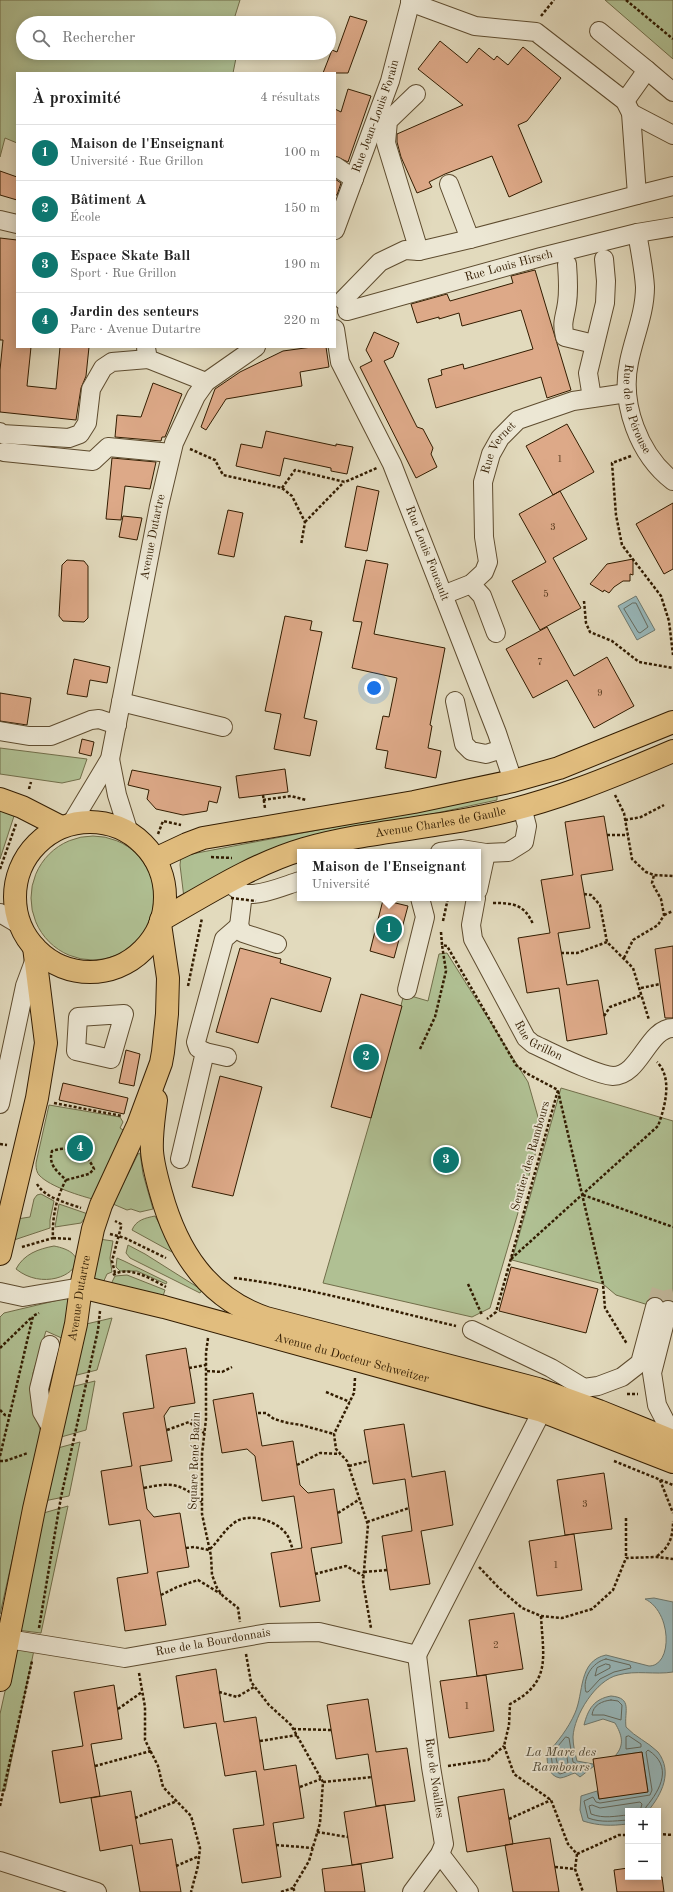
<!DOCTYPE html>
<html lang="fr">
<meta charset="utf-8">
<style>
:root{--surface:#fff;--page:#f6f6f6;--text:#222;--muted:#767676;--line:#e0e0e0;--accent:#0f766e}
body{margin:0;font-family:"Old Standard TT",serif;background:var(--page);color:var(--text)}
.controls{position:absolute;right:12px;bottom:12px;display:grid;overflow:hidden;border-radius:0px;box-shadow:0 2px 10px #0003}
.controls button{width:36px;height:36px;display:grid;place-items:center;padding:0;border:0;border-bottom:1px solid var(--line);background:var(--surface);color:var(--text);font:20px sans-serif}
.you{position:absolute;left:374px;top:688px;width:14px;height:14px;margin:-10px;border:3px solid #fff;border-radius:50%;background:#1a73e8;box-shadow:0 0 0 6px #1a73e833}
.badge{display:grid;place-items:center;width:26px;height:26px;border-radius:50%;background:var(--accent);color:#fff;font-size:13px;font-weight:700}
.pin{position:absolute;translate:-50% -50%;border:2px solid #fff;box-shadow:0 1px 4px #0006}
.popup{position:absolute;left:297px;top:849px;width:184px;height:52px;box-sizing:border-box;display:grid;place-content:center;border-radius:0px;background:var(--surface);filter:drop-shadow(0 1px 3px #0005);font-size:13px;white-space:nowrap;color:var(--muted)}
.popup b{font-size:15px;color:var(--text)}
.popup::after{content:'';position:absolute;left:50%;top:100%;margin-left:-8px;border:8px solid transparent;border-top-color:var(--surface)}
.list{margin:0;padding:0;list-style:none}
h2{display:flex;justify-content:space-between;align-items:center;height:52px;margin:0;padding:0 16px;font-size:17px}
h2 small{font-size:13px;font-weight:400;color:var(--muted)}
.list li{display:grid;grid-template-columns:26px 1fr auto;gap:12px;align-items:center;box-sizing:border-box;height:56px;padding:0 16px;border-top:1px solid var(--line)}
.list b{display:block;font-size:15px;white-space:nowrap}
.list p{margin:0;font-size:13px;white-space:nowrap;color:var(--muted)}
.list em{font-size:13px;font-style:normal;color:var(--muted)}
.icon{flex:none;width:22px;height:22px;fill:none;stroke:currentColor;stroke-width:2;stroke-linecap:round;stroke-linejoin:round}
.map{position:relative;flex:none;width:673px;height:1892px;overflow:hidden}
.search{position:absolute;background:var(--surface);box-shadow:0 2px 10px #0003;left:16px;top:16px;width:320px;height:44px;display:flex;align-items:center;gap:10px;box-sizing:border-box;padding:0 14px;border-radius:22px;color:var(--muted);font-size:15px}
.panel{position:absolute;background:var(--surface);box-shadow:0 2px 10px #0003;left:16px;top:72px;width:320px;height:276px;border-radius:0px}
.map>svg:first-child{display:block}
.green{fill:#b0c093;stroke:#716e4a}
.water{fill:#98b8bb;stroke:#6f7a70}
.lines{fill:none;stroke-linecap:round;stroke-linejoin:round}
.shore{stroke:#656a5e;stroke-width:1}
.building{fill:#dda988;stroke:#321c00}
.minor-tunnel{stroke:#bfb497;stroke-width:18;stroke-dasharray:18 9;stroke-linecap:butt}
.minor-casing{stroke:#5e4c2f;stroke-width:20}
.major-casing{stroke:#321c00;stroke-width:24}
.path{stroke:#321c00;stroke-width:2.5;stroke-dasharray:3 2;stroke-linecap:butt}
.minor{stroke:#ece7d4;stroke-width:18}
.major{stroke:#e1bd7e;stroke-width:22}
.path-bridge{stroke:#321c00;stroke-width:2.5;stroke-dasharray:3 2;stroke-linecap:butt}
.labels{text-anchor:middle;dominant-baseline:central;stroke-width:3.5;stroke-linejoin:round;paint-order:stroke}
.number-label{font-size:10px;fill:#5d3f22}
.street-label{font-size:12px;fill:#321c00;stroke:#ece7d4}
.water-label{font-size:13px;font-style:italic;fill:#514b38;stroke:#ece7d4}
</style>
<div class="map">
<svg width="673" height="1892" viewBox="0 0 673 1892">
<rect width="100%" height="100%" fill="#e2dabd"/>
<filter id="stains"><feTurbulence type="fractalNoise" baseFrequency=".005" numOctaves="4"/><feColorMatrix values="0 0 0 0 .2 0 0 0 0 .09 0 0 0 0 .02 0 0 0 .5 -.17"/></filter>
<radialGradient id="worn" r=".72"><stop offset=".6" stop-color="#630" stop-opacity="0"/><stop offset="1" stop-color="#630" stop-opacity=".3"/></radialGradient>
<path class="green" d="M0,0H240L235,16V23H23V53H237L233,73H17V143L5,138L0,157Z
M605,0H673V59Z
M0,748L87,759L80,779L62,783L0,774Z
M497,796V800L348,832L184,898L180,865L181,856Z
M0,808L15,813L0,859Z
M31 898a62 62 0 1 1 124 0a62 62 0 1 1-124 0Z
M447,953L528,1082L542,1131L490,1308L472,1317L323,1283L371,1118L404,994L428,1001L439,954Z
M561,1088L673,1121V1308L655,1307L616,1295L603,1284L512,1260Z
M49,1105L120,1117L123,1122L120,1128L128,1133L96,1200C81,1196 50,1187 39,1175C36,1171 36,1167 36,1163Z
M140,1153L143,1174L153,1209L140,1212L131,1209L127,1210L113,1204L138,1154Z
M41,1194L54,1201L50,1220V1228L14,1240L17,1219L30,1217L34,1199L37,1195Z
M59,1204L88,1214L81,1223L55,1227Z
M155,1216L175,1252H172L132,1230C136,1220 145,1218 155,1216Z
M99,1239L113,1241L110,1258L112,1272L107,1274L102,1285L92,1282Z
M128,1245L145,1254L202,1290L200,1293L130,1258L126,1253Z
M54,1246C107,1256 53,1299 16,1269C24,1254 38,1249 54,1246Z
M117,1258L124,1261L167,1282L166,1284L137,1271H120L116,1267Z
M127,1275L165,1290L162,1299L110,1286L115,1276Z
M71,1297L66,1340L46,1331L33,1373V1410L41,1432L0,1614V1317L4,1313Z
M112,1318L97,1370L69,1377L82,1325Z
M95,1381L86,1430L61,1437L67,1388Z
M80,1442L69,1496L44,1501L54,1449Z
M68,1506L41,1633L17,1630L40,1514Z
M15,1646L34,1650L5,1791H0V1714Z"/>
<path class="water" d="M636,596L655,630L637,640L618,606Z
M654,1598L673,1602V1672C655,1675 636,1670 618,1675C596,1680 574,1715 573,1737C573,1745 575,1753 577,1761L593,1764L594,1766L580,1777L575,1773C571,1774 564,1778 560,1778C548,1776 547,1763 547,1754C558,1741 568,1729 575,1713C584,1693 578,1661 606,1655L649,1666C673,1666 672,1612 645,1599Z
M611,1696C633,1698 624,1711 626,1727C635,1737 648,1742 658,1752C673,1772 662,1794 648,1811H628V1823L627,1824C611,1826 599,1826 583,1821L580,1810L581,1796L597,1791L599,1799L648,1791L642,1752L615,1756C625,1745 622,1735 615,1723L603,1719L584,1725C588,1709 594,1699 611,1696Z"/>
<g class="lines">
<path class="shore" d="M633,603H636L648,627L640,633L638,632L624,609Z
M606,1659L630,1665L631,1668L614,1672L600,1679L588,1692H586C582,1679 592,1662 606,1659Z
M606,1664L610,1665V1668L595,1676L597,1668Z
M611,1700L618,1701L622,1705L621,1720L604,1715H592C593,1705 602,1701 611,1700Z
M629,1736L641,1744V1747L626,1749V1737Z
M566,1737L569,1738L573,1762L583,1767L581,1771L575,1769L560,1774L553,1769L551,1755Z
M562,1750H566L568,1764L560,1768L558,1766L556,1758Z
M628,1815C615,1816 604,1819 591,1814L589,1806L592,1805L600,1808L640,1802L642,1804L640,1811
M628,1820C613,1821 602,1823 588,1818L584,1801L593,1797L596,1802L600,1803L650,1795L652,1790L646,1752L648,1750C673,1766 661,1789 646,1807L645,1811"/>
</g>
<path class="building" d="M350,16L367,21L348,73H323L332,50L337,52Z
M440,41L467,63L479,48L494,60L497,56L508,65L523,47L561,78L527,121L518,125L542,182L509,197L492,156L445,174L429,182L432,187L417,193L401,157L397,142V134L463,105L418,69Z
M348,89L371,96L348,162L335,156V109L341,112Z
M0,171L17,177V200L0,195Z
M335,179L341,183L337,195H335Z
M0,238L17,240V347H31L27,386L56,389L60,347H89L86,376L81,388L76,420L0,412V370L3,340H0Z
M535,270L571,390L547,398L541,377L436,408L428,379L442,375L441,370L463,364L464,369L533,349L521,310L462,326L459,313L439,319V317L417,323L411,304L447,294L450,301L513,283L511,276Z
M374,332L399,343L393,357L384,361L417,427L423,429L433,448L431,454L437,467L416,478L360,367L372,361L366,350Z
M312,347H326L329,367L300,372L302,386L226,399L206,430L201,427L215,389L240,372L283,351Z
M153,383L182,394L165,437H162L161,441L115,437L117,415L141,417Z
M567,424L594,472L553,495L526,446Z
M266,431L336,446V444L353,447L347,474L331,471V468L284,458L280,476L236,466L241,444L262,448Z
M112,458L156,462L150,489L125,486L121,520L106,519Z
M357,486L379,491L367,551L345,547Z
M560,491L587,539L553,558L581,608L540,630L512,581L546,562L519,514Z
M673,503V569L664,574L636,524Z
M228,510L243,513L234,557L218,554Z
M123,516L142,518L137,540L119,537Z
M633,559V575L630,574V581H623L614,587L609,593L604,590L603,592L590,584L607,564Z
M67,560L84,561L88,566V618L84,622L63,621L59,616L62,565Z
M366,560L388,564L374,634L445,648L430,725L432,726L428,748L441,751L436,778L385,768L388,751L376,749L383,716L389,717L397,678L352,668L362,622L353,621Z
M285,616L312,621L310,630L322,632L304,718L317,721L310,756L274,749L281,714L265,711Z
M547,627L574,676L607,657L634,706L594,728L567,680L533,698L506,649Z
M74,659L110,667L107,683L90,680L87,697L67,694Z
M0,693L31,698L27,725L0,721Z
M82,739L94,742L91,756L79,753Z
M285,769L288,792L239,798L236,776Z
M132,770L221,787L217,803L209,801L207,811L183,815L156,809L147,799L149,790L128,785Z
M604,816L613,870L581,875L590,928L558,933L567,985L598,980L607,1034L567,1041L559,988L527,993L518,938L550,933L541,880L573,875L565,822Z
M383,900L408,906L394,958L370,951Z
M673,946V1018H665L655,949Z
M240,948L281,959L280,963L331,978L321,1012L271,998L258,1043L216,1032Z
M361,994L402,1006L371,1118L331,1107Z
M126,1050L140,1054L134,1086L119,1083Z
M220,1076L262,1087L233,1196L192,1187Z
M63,1083L128,1098L124,1114L59,1100Z
M511,1267L598,1289L586,1333L499,1311Z
M186,1348L195,1403L170,1407L164,1416L172,1461L140,1466L147,1509L154,1517L180,1513L189,1567L157,1572L166,1625L125,1631L117,1578L148,1573L140,1520L109,1525L101,1471L132,1466L123,1413L154,1408L146,1355Z
M253,1393L262,1446L293,1441L300,1485L308,1493L334,1489L342,1543L311,1548L320,1601L280,1607L271,1553L302,1548L294,1496L262,1501L255,1456L247,1449L222,1453L213,1400Z
M404,1424L412,1477L445,1471L453,1525L421,1531L430,1584L390,1590L382,1536L412,1531L405,1479L373,1484L364,1430Z
M604,1473L612,1529L565,1535L557,1480Z
M574,1534L582,1590L537,1596L529,1541Z
M514,1613L523,1669L477,1676L469,1620Z
M216,1669L224,1722L256,1717L264,1770L296,1765L304,1818L273,1823L281,1877L242,1883L233,1829L264,1825L256,1771L225,1776L216,1723L184,1728L176,1676Z
M486,1675L494,1731L449,1738L440,1681Z
M114,1685L122,1739L91,1744L100,1796L60,1803L52,1751L83,1746L74,1692Z
M368,1699L376,1752L407,1748L415,1801L376,1806L368,1754L336,1759L327,1705Z
M642,1752L648,1792L599,1799L593,1759Z
M504,1789L513,1844L467,1852L458,1797Z
M131,1791L140,1844L172,1839L181,1892H140L132,1845L100,1851L91,1798Z
M385,1805L393,1858L352,1865L344,1812Z
M550,1838L559,1892H513L505,1845Z
M361,1864L365,1892H325L322,1869Z
M628,1868V1877H662L664,1892H617L614,1870Z"/>
<g class="lines">
<path class="minor-tunnel" d="M655,1307L662,1286L668,1310"/>
<defs>
<g id="minor">
<path d="M599,31L647,70L625,101"/>
<path d="M647,70L673,92"/>
<path d="M416,94L388,121L386,143L419,251"/>
<path d="M631,113L673,135"/>
<path d="M335,166L354,179"/>
<path d="M449,184L470,239"/>
<path d="M637,195L673,186"/>
<path d="M0,220L17,224"/>
<path id="s1" d="M335,230L390,81L411,0"/>
<path id="s2" d="M637,233C640,250 644,270 645,287C645,313 634,337 629,362C620,404 639,455 673,481"/>
<path d="M567,264C568,277 569,290 567,303C565,318 561,322 565,337L594,344"/>
<path d="M343,300L380,262L405,250L419,251L470,239L637,195L631,113L625,101L536,32L475,26L410,2"/>
<path id="s3" d="M347,311L541,257L637,233L673,227"/>
<path id="s4" d="M335,329L340,362L392,464L497,733L513,781"/>
<path d="M146,348L148,359L206,382"/>
<path d="M592,398L588,373L605,303L606,281L604,259"/>
<path d="M0,432L2,434L69,438L80,434L87,423L91,389L103,368L112,362L148,359"/>
<path d="M4,452L93,461L108,447L171,453"/>
<path d="M471,584L482,596L496,633"/>
<path id="s5" d="M443,595L471,584L484,572L488,562L484,537L483,482L491,454L500,438L518,420L573,401L627,393"/>
<path d="M455,701L464,744L471,751L486,754L502,749"/>
<path d="M121,702L223,727"/>
<path d="M0,731L29,736H51L91,720L99,719L117,725"/>
<path d="M110,759L117,795L129,833"/>
<path id="s6" d="M71,824L110,759L159,506L174,443L196,396L206,382L256,347"/>
<path d="M440,852L461,849L486,853L508,852L524,842L527,826L522,807"/>
<path d="M228,882C232,885 238,891 243,893C257,898 286,885 300,881"/>
<path d="M478,890L486,853"/>
<path id="s7" d="M476,898L471,925L473,939L526,1038L533,1044C551,1052 595,1075 613,1076C640,1076 648,1028 673,1028"/>
<path d="M0,913L20,925"/>
<path d="M239,926L243,893"/>
<path d="M407,990L425,917L420,898"/>
<path d="M124,1014L111,1059L76,1051L78,1017Z"/>
<path d="M205,1052L227,1057"/>
<path d="M0,1104L25,986L35,959"/>
<path d="M180,1159L205,1052L198,1048L196,1042L224,939L239,926L243,933L277,944"/>
<path d="M0,1292L23,1297L81,1287"/>
<path d="M668,1310L652,1373L657,1405L673,1436"/>
<path d="M472,1330L551,1368L584,1388L598,1386L622,1377L640,1363L655,1307"/>
<path d="M50,1345L39,1389L42,1412L52,1429"/>
<path id="s8" d="M8,1639L125,1658L268,1633L319,1632L417,1655"/>
<path d="M417,1655L542,1411"/>
<path d="M440,1854L469,1892"/>
<path d="M0,1861L97,1892"/>
<path d="M412,1892L440,1854L444,1844L431,1767L417,1655"/>
</g>
<g id="major">
<path d="M0,799L22,807L61,827"/>
<circle cx="90" cy="897" r="75"/>
<path d="M155,859L187,844L203,838L414,802L513,781L559,768L673,722"/>
<path id="s9" d="M161,920C207,894 253,864 304,849C363,832 425,829 485,816C550,803 612,777 673,751"/>
<path d="M156,1100C154,1117 151,1134 152,1151C153,1165 157,1179 161,1193C177,1251 207,1298 266,1318L538,1389L599,1411L673,1441"/>
<path d="M0,1254L37,1098L46,1043L34,947"/>
<path id="s10" d="M81,1287L164,1307L542,1411L673,1462"/>
<path id="s11" d="M0,1680L34,1509L76,1324L81,1287L93,1229L101,1205L138,1125L161,1063L163,1052L167,1014L168,978L160,924"/>
</g>
</defs>
<use href="#minor" class="minor-casing"/>
<use href="#major" class="major-casing"/>
<path class="path" d="M626,0L673,39
M541,16L554,0
M190,449L215,460L223,475L282,488L292,496L305,522L301,545
M631,456L612,463L616,515L622,545L661,596L669,621L673,655
M282,488L295,470L345,482L377,468
M305,522L344,482
M584,601L586,623L590,632L612,641L639,662L673,668
M29,789L31,782
M263,795L265,808
M615,795L624,813L632,859L646,872L654,875L673,876
M263,800L291,796L306,800
M625,820L641,817L664,805
M158,834L163,821L181,825
M607,835H628
M211,857L232,858
M0,869L16,824
M584,894L591,895L600,905L607,942L633,968L649,1020
M493,903C513,903 524,904 533,924
M664,915L673,911
M443,921L448,898
M441,932L442,945L447,946L516,1065L526,1073L558,1090L496,1312L487,1319
M561,953H577L607,942
M624,958L633,940L658,925L664,915L661,899L652,883L654,875
M188,986L202,918
M641,988L660,984
M604,1016L610,1007L642,995
M420,1049L435,1017L446,971L442,945
M558,1091L603,1284L605,1308L627,1344
M54,1103L122,1116
M0,1144L7,1145
M37,1184C45,1198 67,1203 81,1208
M583,1195L673,1227
M110,1234L125,1238L166,1258
M53,1238L73,1239
M22,1247L53,1238C52,1218 56,1198 66,1180C57,1171 48,1165 52,1151C70,1145 86,1151 94,1169L89,1174L66,1180
M511,1259L658,1126C665,1107 673,1078 657,1062
M115,1273L112,1261L121,1227V1224L115,1221
M113,1275C129,1265 151,1279 166,1287
M234,1278C309,1287 383,1309 456,1326
M468,1284L482,1315
M208,1338L206,1353V1419L202,1454V1514L211,1556L212,1575L217,1588L223,1596L238,1608L240,1622
M0,1348L32,1317
M189,1368L206,1365
M207,1371L222,1372L232,1367
M355,1378L354,1393L334,1434L336,1449L347,1461L368,1525L363,1582L371,1628
M326,1392L350,1402
M627,1394H638
M0,1410L5,1415L10,1416
M258,1413H266L274,1419L288,1423L301,1425L334,1434
M167,1430L189,1422L204,1433
M0,1456L33,1316L39,1313
M0,1461H5L28,1453
M614,1461L673,1485
M297,1465L320,1453L340,1454
M349,1466L369,1461
M660,1480L673,1513
M144,1488C171,1482 181,1483 202,1502
M338,1513L360,1499
M626,1518V1558
M367,1522L409,1508
M186,1548L194,1547L209,1550C219,1541 225,1528 237,1521C252,1513 278,1521 287,1535C290,1539 291,1545 293,1550
M657,1556C670,1547 673,1536 673,1521
M479,1567L499,1588L522,1608L541,1616L562,1618L592,1609L613,1590L626,1558L657,1557L673,1559
M364,1572L387,1570
M315,1574L346,1566L364,1576
M161,1595L177,1587L198,1580L221,1594
M541,1616C543,1657 552,1682 510,1704L509,1725L504,1746L514,1774L551,1800L568,1844L577,1854L575,1869L583,1892
M39,1628L61,1497L98,1330L100,1311
M246,1654L251,1682L269,1705L291,1725L323,1782L320,1823L309,1861L293,1888L295,1892
M139,1673L145,1707V1740L158,1766L163,1787L191,1816L200,1848L198,1866L191,1892
M219,1692L237,1697L254,1687
M118,1709L142,1692
M293,1729L331,1730
M260,1741L297,1735
M95,1766L151,1751
M448,1766L488,1760L504,1746
M323,1782L372,1777
M300,1787L321,1779
M0,1806L32,1661
M135,1818L177,1801
M509,1819L551,1800
M317,1832L348,1837
M658,1834L673,1835
M276,1845L313,1848
M577,1854L619,1835H628
M176,1866L199,1856
M555,1867L575,1869
M281,1892L293,1888"/>
<use href="#minor" class="minor"/>
<use href="#major" class="major"/>
<path class="path-bridge" d="M231,898L256,901"/>
</g>
<g class="labels">
<g class="number-label">
<text x="560" y="459">1</text>
<text x="553" y="527">3</text>
<text x="546" y="594">5</text>
<text x="540" y="662">7</text>
<text x="600" y="693">9</text>
<text x="585" y="1504">3</text>
<text x="556" y="1565">1</text>
<text x="496" y="1645">2</text>
<text x="467" y="1706">1</text>
</g>
<g class="street-label">
<text stroke="none"><textPath href="#s1" startOffset="121">Rue Jean-Louis Forain</textPath></text>
<text stroke="none"><textPath href="#s3" startOffset="168">Rue Louis Hirsch</textPath></text>
<text stroke="none"><textPath href="#s2" startOffset="180">Rue de la Pérouse</textPath></text>
<text stroke="none"><textPath href="#s5" startOffset="177">Rue Vernet</textPath></text>
<text stroke="none"><textPath href="#s6" startOffset="302">Avenue Dutartre</textPath></text>
<text stroke="none"><textPath href="#s4" startOffset="244">Rue Louis Foucault</textPath></text>
<text stroke="none"><textPath href="#s9" startOffset="299">Avenue Charles de Gaulle</textPath></text>
<text stroke="none"><textPath href="#s7" startOffset="165">Rue Grillon</textPath></text>
<text transform="translate(531 1156) rotate(-74)">Sentier des Rambours</text>
<text stroke="none"><textPath href="#s11" startOffset="390">Avenue Dutartre</textPath></text>
<text stroke="none"><textPath href="#s10" startOffset="280">Avenue du Docteur Schweitzer</textPath></text>
<text transform="translate(195 1461) rotate(-88)">Square René Bazin</text>
<text stroke="none"><textPath href="#s8" startOffset="208">Rue de la Bourdonnais</textPath></text>
<text transform="translate(434 1778) rotate(82)">Rue de Noailles</text>
</g>
<g class="water-label">
<text x="561" y="1752">La Mare des<tspan x="561" dy="15">Rambours</tspan></text>
</g>
</g>
<rect width="100%" height="100%" filter="url(#stains)"/>
<rect width="100%" height="100%" fill="url(#worn)"/>
</svg>
<div class="controls">
<button>+</button>
<button>−</button>
</div>
<div class="you"></div>
<div class="pin badge" style="left:389px;top:929px">1</div>
<div class="popup"><b>Maison de l'Enseignant</b>Université</div>
<div class="pin badge" style="left:366px;top:1057px">2</div>
<div class="pin badge" style="left:446px;top:1160px">3</div>
<div class="pin badge" style="left:80px;top:1148px">4</div>
<div class="search"><svg class="icon" aria-label="search" viewBox="0 0 24 24"><circle cx="10" cy="10" r="6"/><path d="M15 15l6 6"/></svg>Rechercher</div>
<section class="panel">
<h2>À proximité<small>4 résultats</small></h2>
<ul class="list">
<li><span class="badge">1</span><div><b>Maison de l'Enseignant</b><p>Université · Rue Grillon</p></div><em>100 m</em></li>
<li><span class="badge">2</span><div><b>Bâtiment A</b><p>École</p></div><em>150 m</em></li>
<li><span class="badge">3</span><div><b>Espace Skate Ball</b><p>Sport · Rue Grillon</p></div><em>190 m</em></li>
<li><span class="badge">4</span><div><b>Jardin des senteurs</b><p>Parc · Avenue Dutartre</p></div><em>220 m</em></li>
</ul>
</section>
</div>
